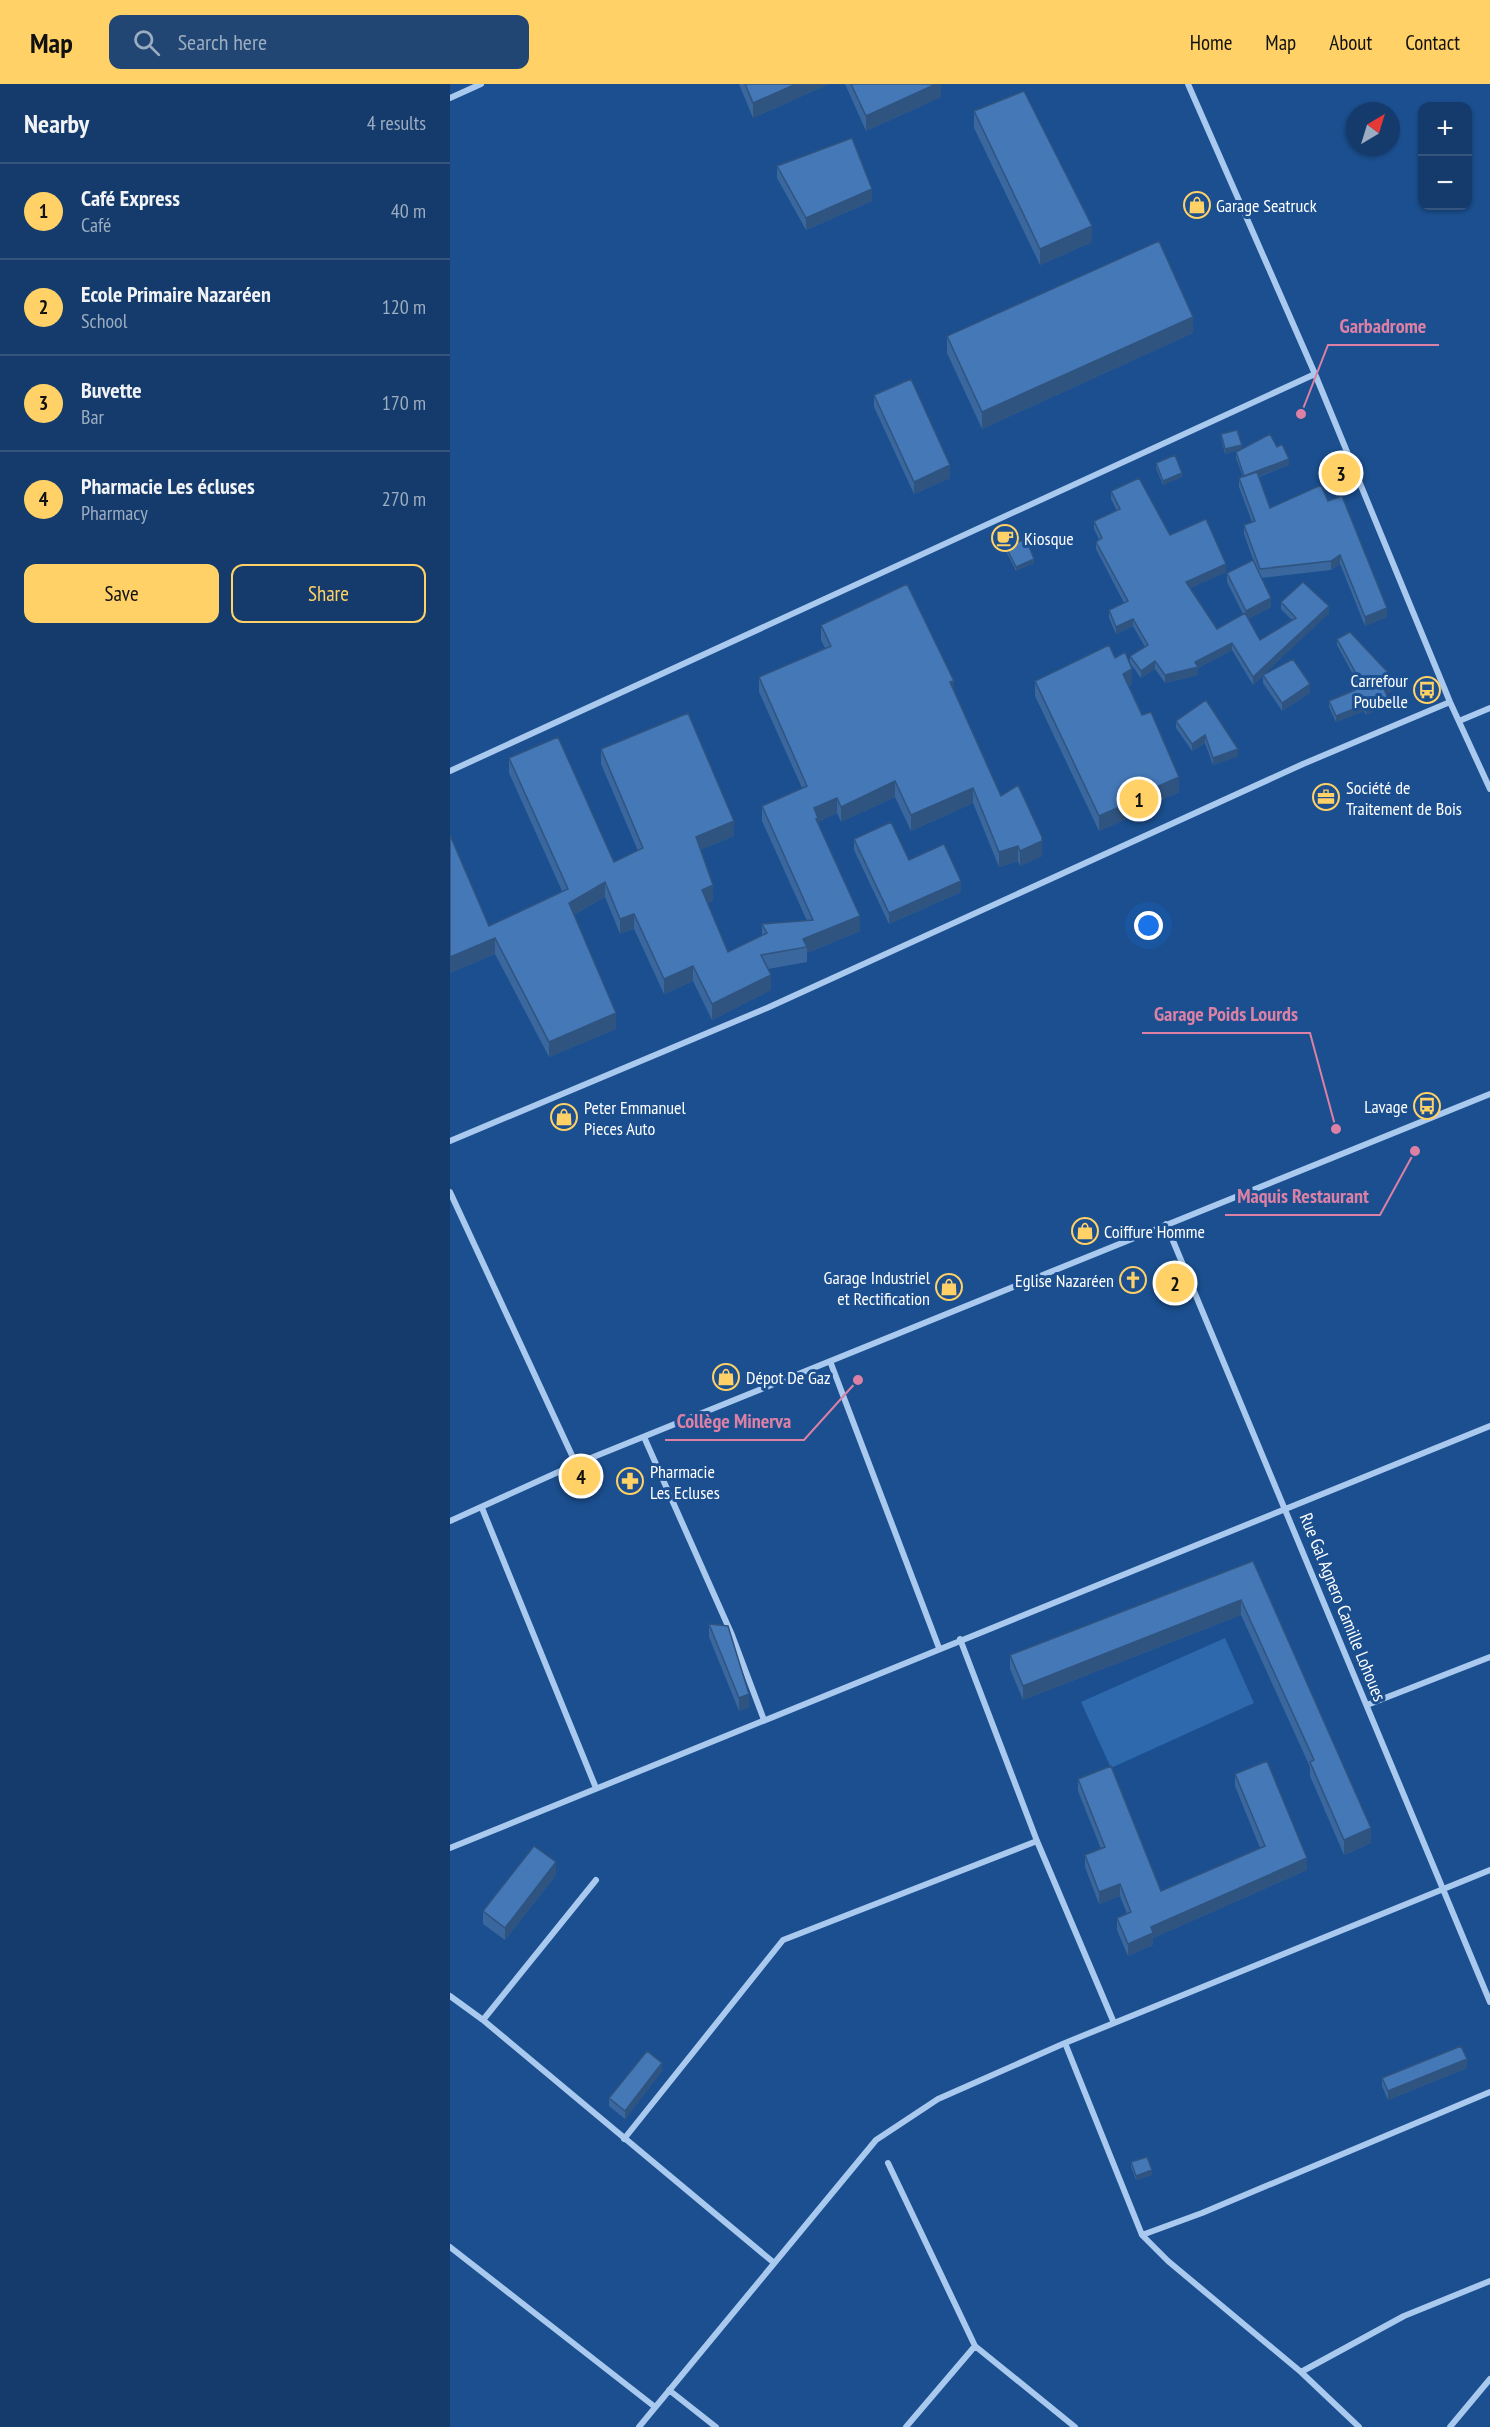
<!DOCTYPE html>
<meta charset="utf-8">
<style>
:root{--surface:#143b6b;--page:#214673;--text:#f1f3f6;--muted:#9dadc1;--line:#33557e;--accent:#ffd166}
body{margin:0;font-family:"PT Sans Narrow",sans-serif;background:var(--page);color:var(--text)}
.controls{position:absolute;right:18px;top:18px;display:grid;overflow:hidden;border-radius:12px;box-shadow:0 2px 4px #0004}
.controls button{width:54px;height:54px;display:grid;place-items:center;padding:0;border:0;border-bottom:2px solid var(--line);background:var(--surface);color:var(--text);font:30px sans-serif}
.compass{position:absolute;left:896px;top:18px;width:54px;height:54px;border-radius:50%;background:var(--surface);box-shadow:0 2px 4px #0004;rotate:38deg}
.you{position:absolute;left:699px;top:842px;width:21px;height:21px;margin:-15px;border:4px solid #fff;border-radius:50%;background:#1a73e8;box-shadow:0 0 0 9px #1a73e833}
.badge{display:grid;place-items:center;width:39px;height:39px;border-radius:50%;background:var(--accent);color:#111;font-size:20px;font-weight:700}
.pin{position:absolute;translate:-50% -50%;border:3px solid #fff;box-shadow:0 2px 6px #0006}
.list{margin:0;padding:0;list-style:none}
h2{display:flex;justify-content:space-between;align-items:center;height:78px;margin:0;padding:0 24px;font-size:26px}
h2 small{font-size:20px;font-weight:400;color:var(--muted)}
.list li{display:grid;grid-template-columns:39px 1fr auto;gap:18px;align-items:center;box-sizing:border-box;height:96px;padding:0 24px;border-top:2px solid var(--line)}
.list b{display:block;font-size:22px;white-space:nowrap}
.list p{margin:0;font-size:20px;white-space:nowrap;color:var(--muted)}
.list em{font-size:20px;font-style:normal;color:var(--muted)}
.actions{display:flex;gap:12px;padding:18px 24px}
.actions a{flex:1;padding:14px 0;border:2px solid var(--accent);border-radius:12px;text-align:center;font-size:21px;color:var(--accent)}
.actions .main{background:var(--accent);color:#111}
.icon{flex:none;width:33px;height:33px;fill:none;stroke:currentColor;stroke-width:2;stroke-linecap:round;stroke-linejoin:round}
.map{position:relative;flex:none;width:1040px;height:2343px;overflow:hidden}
header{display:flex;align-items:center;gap:36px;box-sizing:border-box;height:84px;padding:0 30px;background:var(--accent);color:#111}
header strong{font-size:28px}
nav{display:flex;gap:33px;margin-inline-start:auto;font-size:21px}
.search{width:420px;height:54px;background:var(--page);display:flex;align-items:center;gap:15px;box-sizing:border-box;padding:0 21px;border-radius:12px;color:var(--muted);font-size:22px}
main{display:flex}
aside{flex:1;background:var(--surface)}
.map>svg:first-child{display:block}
.green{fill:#2e69ad}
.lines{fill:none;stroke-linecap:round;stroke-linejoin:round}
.street{stroke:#a9c9ee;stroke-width:6}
.wall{fill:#3a679d}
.shaded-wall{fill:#305480}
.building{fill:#4478b7;stroke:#305480;stroke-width:1.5}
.labels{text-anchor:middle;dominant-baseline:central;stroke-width:6;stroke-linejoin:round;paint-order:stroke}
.poi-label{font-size:18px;fill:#fff;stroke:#1b4f8f;text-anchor:start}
.street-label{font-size:18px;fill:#fff;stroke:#1b4f8f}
.leader{fill:none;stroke:#dd80a5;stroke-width:2}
.callout-dot{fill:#dd80a5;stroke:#1b4f8f;stroke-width:2}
.callout-label{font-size:20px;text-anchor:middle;font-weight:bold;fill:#dd80a5;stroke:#1b4f8f;stroke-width:6;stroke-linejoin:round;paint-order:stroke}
</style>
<header>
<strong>Map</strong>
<div class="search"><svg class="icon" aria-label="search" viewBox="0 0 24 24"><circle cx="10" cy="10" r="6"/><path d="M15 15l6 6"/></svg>Search here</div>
<nav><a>Home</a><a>Map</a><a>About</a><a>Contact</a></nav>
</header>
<main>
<aside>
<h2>Nearby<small>4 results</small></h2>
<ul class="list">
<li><span class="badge">1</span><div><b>Café Express</b><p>Café</p></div><em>40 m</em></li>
<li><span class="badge">2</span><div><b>Ecole Primaire Nazaréen</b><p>School</p></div><em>120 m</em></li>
<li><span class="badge">3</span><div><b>Buvette</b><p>Bar</p></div><em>170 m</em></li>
<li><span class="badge">4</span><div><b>Pharmacie Les écluses</b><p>Pharmacy</p></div><em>270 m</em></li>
</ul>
<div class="actions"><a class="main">Save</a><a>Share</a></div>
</aside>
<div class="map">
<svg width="1040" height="2343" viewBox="0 0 1040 2343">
<rect width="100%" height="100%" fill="#1b4f8f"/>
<path class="green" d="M775,1554L804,1619L661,1684L631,1618Z"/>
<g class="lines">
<path class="street" d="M738,0L865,290L1000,618L1040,705
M0,14L31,0
M1009,637L1040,624
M0,687L865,290
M0,1057L317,924L853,680L1000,618
M0,1108L126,1380
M716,1140L1040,1918
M380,1277L489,1564
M194,1353L282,1551L314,1636
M32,1424L146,1704
M0,1437L126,1380L1040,1010
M510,1555L587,1757L664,1939
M917,1621L1040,1573
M0,1764L1040,1342
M0,1912L33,1936L323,2178
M33,1936L146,1796
M615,1959L692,2151L718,2177L851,2288L909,2343
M174,2055L333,1856L587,1757
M438,2079L525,2262L625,2343
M692,2151L752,2129L1040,2008
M0,2163L205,2323
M851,2288L954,2232L1040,2197
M219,2306L266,2343
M189,2343L426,2056L488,2015L615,1959L1040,1786
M456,2343L525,2262
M1000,2343L1040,2295"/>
</g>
<path class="wall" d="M289,0H379L303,34Z
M395,0H491V13L416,47Z
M524,27L642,158L590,181L524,44Z
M327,82L422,117L356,146L327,94Z
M743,249L532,345L497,269V252Z
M424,311L500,394L464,410L424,323Z
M771,350L792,365L827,363L839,381L809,393L820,424L878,417L937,533L915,542L890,480L881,486L811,494L821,523L798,535L810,556L842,536L831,525V518L879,529L815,589L860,609L832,627L813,599V592L803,601L782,566L748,584V591L715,599L705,585L691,594L680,579V572L695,563L683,542L666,550L659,534V526L674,519L646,465V458L649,455L644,445V437L667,427L661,415V407L720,451L776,488L740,504L767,545L793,530L777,498V489L806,484L794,450V441L802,438L789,403V394L793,393L786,374V368L792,365L775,370L771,354Z
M706,379L732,393L713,401L706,384Z
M556,463L584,479L566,487L556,467Z
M371,541L504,606L551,712L592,772L570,782L568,777L549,783L523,719L461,747L445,713L391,738L387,729L368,738L410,847L357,869V878L318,885L321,906L262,936L243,897L214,910L184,845L170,850L155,813L124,831L166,945L99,973L45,870L0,889V751L39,842L112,807L59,689V674L164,778L188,767L151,680V665L284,752L250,766L263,817L257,819L278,868L312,852V840L357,837L312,737V722L352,704L309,608V593L375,564L371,556Z
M887,555L947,604L936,610L938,620L916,631L914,627L886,638L879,623V617L903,606L902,598L906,596L887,561Z
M665,574L682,600L679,602L729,708L676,732V735L649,747L585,612V597Z
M726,637L788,665V672L763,681L755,659L742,667L726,644Z
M404,755L459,776L511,808L439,840L404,766Z
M803,1477L921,1759L894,1771L860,1692V1683L791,1531L573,1616L560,1585V1571Z
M259,1540L299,1623L289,1627L259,1553Z
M785,1690L857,1786L703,1854V1861L678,1872L667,1846V1834L677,1830L670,1812L649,1820L635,1783V1771L651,1765L628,1707V1695L711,1807L810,1764L785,1702Z
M106,1791L55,1856L33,1840V1827Z
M1017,1984L938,2016L932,2002V1994Z
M212,1987L175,2035L159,2022V2014Z
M681,2078L702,2091L686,2096L681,2083Z"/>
<path class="shaded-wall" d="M346,0H379L303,34V19Z
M486,0H491V13L416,47V32Z
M422,105V117L356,146V134Z
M642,142V158L590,181V165Z
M743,233V249L532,345V328Z
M792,361V365L775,370V365Z
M839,375V381L794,398V392Z
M500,381V394L464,410V398Z
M732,389V393L713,401V397Z
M890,471V480L881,486V477Z
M584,475V479L566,487V483Z
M776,480V488L736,506V498Z
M821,514V523L796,536V527Z
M879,522V529L803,601V593Z
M937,524V533L915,542V533Z
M683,535V542L666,550V543Z
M782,559V566L748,584V591L715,599V591L745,578Z
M705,577V585L691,594V587Z
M682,585V600L673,605V590Z
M504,597V612L500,598Z
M947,598V604L934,611V605Z
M860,600V609L832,627V619Z
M938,614V620L916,631V625Z
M914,621V627L886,638V632Z
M755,651V659L742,667V660Z
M788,665V672L763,681V674Z
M729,693V708L676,732V735L649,747V732L674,717Z
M445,697V713L391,738V723Z
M523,704V719L461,747V731Z
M387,714V729L368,738V749L364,724Z
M284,737V752L246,768V753Z
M592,753V772L570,782V767Z
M568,762V777L549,783V768Z
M511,797V808L439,840V829Z
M155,798V813L119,834V819Z
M263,801V817L252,821V806Z
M184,830V845L170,850V835Z
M410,832V847L357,869V863L353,855Z
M45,854V870L0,889V873Z
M243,882V897L214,910V895Z
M321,891V906L262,936V920Z
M166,929V945L99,973V958Z
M791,1516V1531L573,1616V1602Z
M299,1610V1623L289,1627V1614Z
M921,1744V1759L894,1771V1756Z
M857,1774V1786L703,1854V1861L678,1872V1860L701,1843Z
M106,1778V1791L55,1856V1844Z
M670,1800V1812L649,1820V1808Z
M1017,1975V1984L938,2016V2007Z
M212,1979V1987L175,2035V2027Z
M702,2086V2091L686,2096V2092Z"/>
<path class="building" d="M295,0H346L303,19Z
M401,0H486L416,32Z
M574,7L642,142L590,165L524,27Z
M402,54L422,105L356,134L327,82Z
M709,157L743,233L532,328L497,252Z
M461,295L500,381L464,398L424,311Z
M787,346L792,361L775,365L771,350Z
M820,350L827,363L832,360L839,375L794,392L786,368Z
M725,371L732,389L713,397L706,379Z
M807,388L820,424L871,401L878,417L892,412L937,524L915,533L890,471L881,477L810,485L794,441L805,437L789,394Z
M689,394L720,451L756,435L776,480L736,498L767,545L795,529L810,556L846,534L831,518L853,498L879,522L803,593L782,559L745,578L748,583L715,591L705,577L691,587L680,572L698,561L683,535L666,543L659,526L678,517L646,458L652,454L644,437L670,425L661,407Z
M576,455L584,475L566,483L556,463Z
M803,476L821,514L796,527L777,489Z
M457,500L504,597L500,598L551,712L568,701L592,753V757L570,767L568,762L549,768L523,704L461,731L445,697L391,723L387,714L364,724L368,734L366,735L410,832L353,855L357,863L311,871L321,891L262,920L243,882L214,895L184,830L170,835L155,798L119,819L166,929L99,958L45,854L0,873V751L39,842L118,805L59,674L108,653L164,778L193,764L151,665L238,629L284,737L246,753L263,801L252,806L278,868L317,849L312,840L363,836L312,722L357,702L309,593L381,562L371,541Z
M900,548L947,598L934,605L938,614L916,625L914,621L886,632L879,617L905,606L902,598L909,595L887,555Z
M659,561L665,574L675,568L682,585L673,590L692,631L701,628L729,693L674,717L676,720L649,732L585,597Z
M843,575L860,600L832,619L813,591Z
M756,616L788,665L763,674L755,651L742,660L726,637Z
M441,738L459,776L494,760L511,797L439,829L404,755Z
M803,1477L921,1744L894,1756L860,1678L864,1676L791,1516L573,1602L560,1571Z
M259,1540L278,1542L299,1610L289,1614Z
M817,1677L857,1774L701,1843L703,1849L678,1860L667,1834L681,1828L670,1800L649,1808L635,1771L655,1763L628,1695L661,1682L711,1807L815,1762L785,1690Z
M84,1762L106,1778L55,1844L33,1827Z
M1011,1962L1017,1975L938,2007L932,1994Z
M197,1967L212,1979L175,2027L159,2014Z
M697,2073L702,2086L686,2092L681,2078Z"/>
<defs>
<symbol id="shop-ring" viewBox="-11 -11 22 22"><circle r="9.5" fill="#1b4f8f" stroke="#ffd166" stroke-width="1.5"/><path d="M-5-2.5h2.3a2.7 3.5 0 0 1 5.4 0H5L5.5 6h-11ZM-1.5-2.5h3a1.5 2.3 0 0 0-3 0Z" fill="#ffd166"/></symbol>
<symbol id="cafe-ring" viewBox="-11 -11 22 22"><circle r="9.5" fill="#1b4f8f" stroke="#ffd166" stroke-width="1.5"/><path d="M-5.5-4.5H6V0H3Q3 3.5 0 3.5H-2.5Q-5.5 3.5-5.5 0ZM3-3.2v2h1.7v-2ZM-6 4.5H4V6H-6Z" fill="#ffd166"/></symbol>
<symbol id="bus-ring" viewBox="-11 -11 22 22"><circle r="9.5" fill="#1b4f8f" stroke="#ffd166" stroke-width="1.5"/><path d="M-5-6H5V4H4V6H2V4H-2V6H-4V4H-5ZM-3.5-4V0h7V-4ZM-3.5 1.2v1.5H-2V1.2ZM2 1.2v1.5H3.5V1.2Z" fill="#ffd166"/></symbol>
<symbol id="office-ring" viewBox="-11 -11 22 22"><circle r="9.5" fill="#1b4f8f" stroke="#ffd166" stroke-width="1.5"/><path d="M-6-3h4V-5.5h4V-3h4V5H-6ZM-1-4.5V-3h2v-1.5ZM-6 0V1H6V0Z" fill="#ffd166"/></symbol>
<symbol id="church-ring" viewBox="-11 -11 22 22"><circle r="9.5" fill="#1b4f8f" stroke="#ffd166" stroke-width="1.5"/><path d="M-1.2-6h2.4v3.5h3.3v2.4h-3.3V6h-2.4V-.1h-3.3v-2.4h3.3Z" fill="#ffd166"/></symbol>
<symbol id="pharmacy-ring" viewBox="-11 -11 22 22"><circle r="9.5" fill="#1b4f8f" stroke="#ffd166" stroke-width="1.5"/><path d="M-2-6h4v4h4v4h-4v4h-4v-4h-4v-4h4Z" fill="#ffd166"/></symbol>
</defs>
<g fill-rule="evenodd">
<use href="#shop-ring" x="732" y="106" width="30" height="30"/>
<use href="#cafe-ring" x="540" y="439" width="30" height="30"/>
<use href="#bus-ring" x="962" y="591" width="30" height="30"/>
<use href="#office-ring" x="861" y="698" width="30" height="30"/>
<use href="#bus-ring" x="962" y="1007" width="30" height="30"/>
<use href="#shop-ring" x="99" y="1018" width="30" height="30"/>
<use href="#shop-ring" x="620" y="1132" width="30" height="30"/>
<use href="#church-ring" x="668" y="1181" width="30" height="30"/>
<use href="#shop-ring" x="484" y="1188" width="30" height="30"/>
<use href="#shop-ring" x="261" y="1278" width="30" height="30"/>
<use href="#pharmacy-ring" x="165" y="1382" width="30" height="30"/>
</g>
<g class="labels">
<g class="poi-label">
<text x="766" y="121">Garage Seatruck</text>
<text x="574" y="454">Kiosque</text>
<text x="958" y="596" text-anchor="end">Carrefour<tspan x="958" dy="21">Poubelle</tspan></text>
<text x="896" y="703">Société de<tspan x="896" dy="21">Traitement de Bois</tspan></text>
<text x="958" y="1022" text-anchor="end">Lavage</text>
<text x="134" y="1023">Peter Emmanuel<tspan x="134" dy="21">Pieces Auto</tspan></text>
<text x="654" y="1147">Coiffure Homme</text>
<text x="480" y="1193" text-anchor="end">Garage Industriel<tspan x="480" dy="21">et Rectification</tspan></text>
<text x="664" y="1196" text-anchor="end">Eglise Nazaréen</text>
<text x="296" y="1293">Dépot De Gaz</text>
<text x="200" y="1387">Pharmacie<tspan x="200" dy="21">Les Ecluses</tspan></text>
</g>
<g class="street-label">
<text transform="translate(893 1523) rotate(68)">Rue Gal Agnero Camille Lohoues</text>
</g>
</g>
<path class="leader" d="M851 330L878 261H989M886 1045L860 949H692M965 1067L930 1131H775M408 1296L354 1356H215"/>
<g class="callout-dot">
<circle cx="851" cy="330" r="6"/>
<circle cx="886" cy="1045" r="6"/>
<circle cx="965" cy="1067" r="6"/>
<circle cx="408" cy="1296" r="6"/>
</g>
<g class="callout-label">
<text x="933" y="249">Garbadrome</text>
<text x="776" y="937">Garage Poids Lourds</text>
<text x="853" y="1119">Maquis Restaurant</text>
<text x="284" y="1344">Collège Minerva</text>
</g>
</svg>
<div class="controls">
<button>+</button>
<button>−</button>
</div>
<svg class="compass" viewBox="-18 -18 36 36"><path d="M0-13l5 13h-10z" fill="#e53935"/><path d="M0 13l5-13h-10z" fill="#9dadc1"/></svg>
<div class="you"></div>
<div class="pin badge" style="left:689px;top:715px">1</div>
<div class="pin badge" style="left:725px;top:1199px">2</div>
<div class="pin badge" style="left:891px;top:389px">3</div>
<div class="pin badge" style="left:131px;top:1392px">4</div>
</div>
</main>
